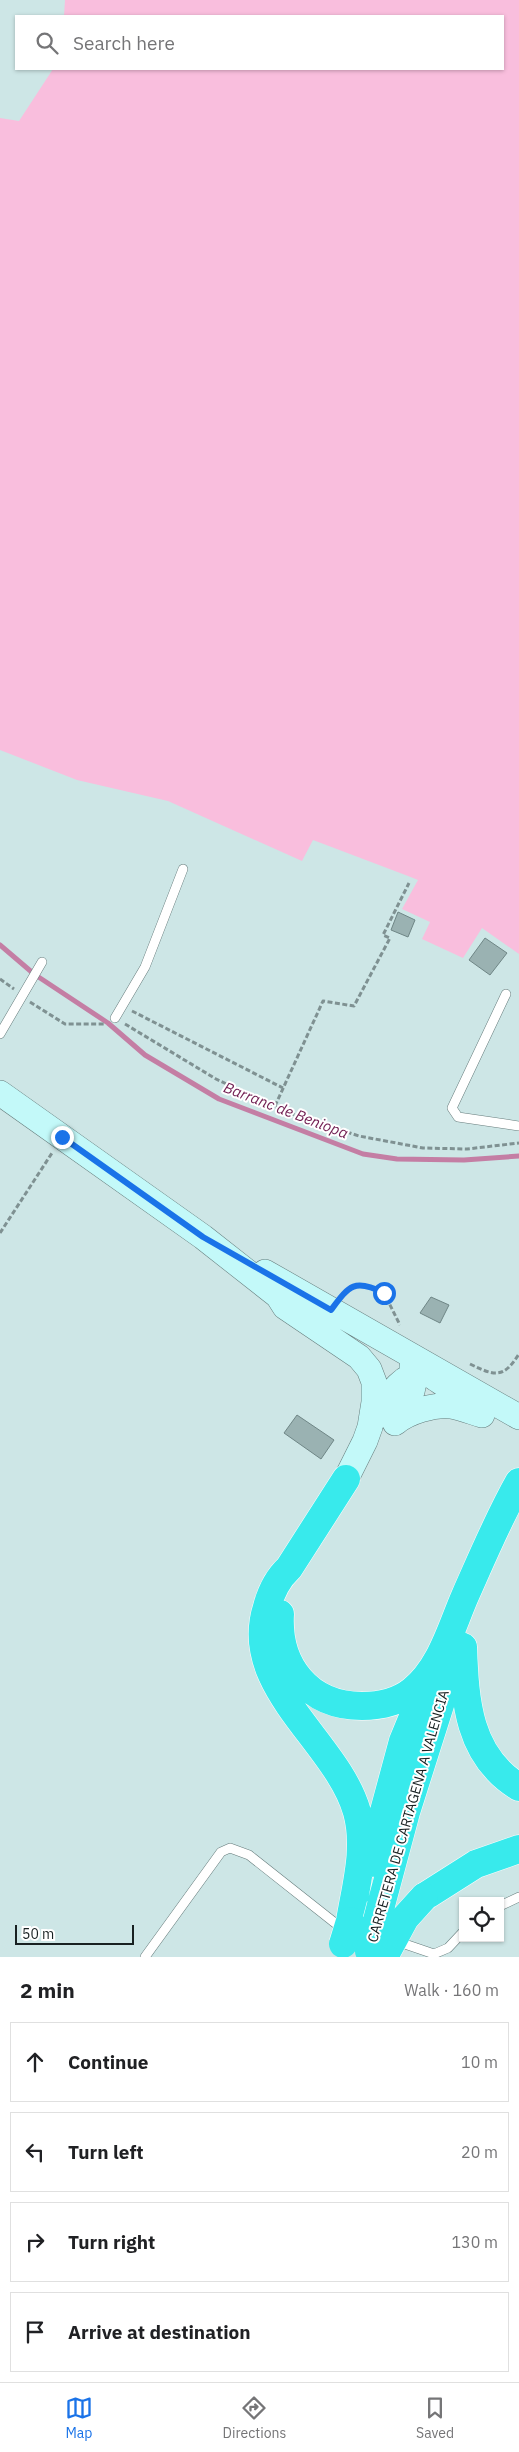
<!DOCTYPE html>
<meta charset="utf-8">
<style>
:root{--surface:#fff;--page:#f6f6f6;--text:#202124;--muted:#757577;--line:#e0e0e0;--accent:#1a73e8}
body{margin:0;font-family:"IBM Plex Sans",sans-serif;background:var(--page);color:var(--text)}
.controls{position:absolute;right:15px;bottom:15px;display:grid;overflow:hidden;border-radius:0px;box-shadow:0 1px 4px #0004}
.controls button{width:45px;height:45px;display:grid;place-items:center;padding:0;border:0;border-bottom:1px solid var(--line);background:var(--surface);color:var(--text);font:25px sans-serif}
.scale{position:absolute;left:15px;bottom:12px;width:119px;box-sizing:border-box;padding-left:5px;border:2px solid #182122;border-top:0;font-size:14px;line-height:18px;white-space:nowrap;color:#182122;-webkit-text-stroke:4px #fff;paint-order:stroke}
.stop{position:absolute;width:15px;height:15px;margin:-11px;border:4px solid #1a73e8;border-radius:50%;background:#fff}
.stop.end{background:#1a73e8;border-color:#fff;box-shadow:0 1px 5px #0008}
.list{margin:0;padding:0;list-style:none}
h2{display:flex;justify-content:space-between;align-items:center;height:65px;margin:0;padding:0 20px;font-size:21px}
h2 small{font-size:16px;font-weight:400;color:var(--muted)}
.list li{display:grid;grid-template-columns:32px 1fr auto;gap:15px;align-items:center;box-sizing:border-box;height:80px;margin:0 10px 10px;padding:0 10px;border:1px solid var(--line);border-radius:0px}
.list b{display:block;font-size:19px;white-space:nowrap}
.list em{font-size:16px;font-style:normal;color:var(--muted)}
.icon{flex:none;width:28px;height:28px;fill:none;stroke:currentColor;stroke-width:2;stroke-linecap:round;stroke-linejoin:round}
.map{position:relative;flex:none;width:519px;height:1957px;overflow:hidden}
.search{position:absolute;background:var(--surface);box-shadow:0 1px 4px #0004;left:15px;right:15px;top:15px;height:55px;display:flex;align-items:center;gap:12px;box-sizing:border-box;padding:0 18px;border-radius:0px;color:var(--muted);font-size:19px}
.sheet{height:425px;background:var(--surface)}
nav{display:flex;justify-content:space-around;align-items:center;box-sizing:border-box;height:70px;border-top:1px solid var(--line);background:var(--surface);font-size:14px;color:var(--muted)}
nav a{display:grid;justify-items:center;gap:2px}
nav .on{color:var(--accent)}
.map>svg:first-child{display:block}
.green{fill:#f9bedd}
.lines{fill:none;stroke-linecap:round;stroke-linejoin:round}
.stream{stroke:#c47ea4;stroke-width:5}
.building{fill:#9ab2b2;stroke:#6f8686}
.lane-casing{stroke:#667c7c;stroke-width:10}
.secondary-casing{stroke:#667c7c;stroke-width:26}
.highway-casing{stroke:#fff;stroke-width:29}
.path{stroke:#7f9192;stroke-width:3;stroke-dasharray:5 2.5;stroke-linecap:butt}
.lane{stroke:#fff;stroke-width:9}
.secondary{stroke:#c3f9f9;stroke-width:25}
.highway{stroke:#38eaec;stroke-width:28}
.highway-bridge-casing{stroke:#fff;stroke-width:29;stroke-linecap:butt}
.highway-bridge{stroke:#38eaec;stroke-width:28}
.route{stroke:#1a73e8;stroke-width:6}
.labels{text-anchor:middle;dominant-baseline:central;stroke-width:4;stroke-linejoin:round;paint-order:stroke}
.street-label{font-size:14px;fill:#182122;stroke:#fff}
.water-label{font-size:15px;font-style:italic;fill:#701d51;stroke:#fff}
</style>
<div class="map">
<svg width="519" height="1957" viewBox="0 0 519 1957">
<rect width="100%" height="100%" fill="#cde6e6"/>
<path class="green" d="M65,0H519V954L482,928L463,958L422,939L430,922L402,909L418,880L408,876L313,840L302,861L168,801L77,780L0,750V118L19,121L53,69H503V16H64Z"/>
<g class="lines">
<path class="stream" d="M0,945L34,974L108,1023L145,1055L219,1099L363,1154L397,1159L464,1160L519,1156"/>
</g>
<path class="building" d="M398,912L415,920L408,937L391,930Z
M485,938L507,953L490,975L469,960Z
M431,1297L449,1305L440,1323L420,1313Z
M297,1415L334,1440L321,1459L284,1433Z"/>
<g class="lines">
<defs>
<path id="lane" d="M506,994L452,1108L458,1117L519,1126
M115,1018L145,967L183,869
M0,1034L42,962
M500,1906L519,1897
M396,1941L434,1954L448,1948L463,1932
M145,1957L221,1852L230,1848L249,1855L335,1923L345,1926"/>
<path id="secondary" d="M0,1093L203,1237L278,1296L285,1307L359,1357L369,1369L374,1382V1402L370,1427L365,1441L346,1479
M265,1272L519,1417
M373,1420C384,1403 402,1368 428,1375C433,1376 440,1382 445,1385
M398,1420C409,1402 416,1389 414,1367L412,1366
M395,1423C408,1412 434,1404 451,1406C461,1408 472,1412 482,1415"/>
<path id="highway" d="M346,1479L289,1568C277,1579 271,1592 267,1607C241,1687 337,1741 357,1812C367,1848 356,1885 350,1921
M280,1614C277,1665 308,1706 362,1706C379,1706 398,1702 412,1691C441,1668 451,1628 465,1596C482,1558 498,1519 519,1482
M463,1647C465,1701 468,1756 519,1787
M370,1863L403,1741L429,1678
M424,1897L476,1864L519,1849
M381,1905L406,1812L459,1645"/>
</defs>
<use href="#lane" class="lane-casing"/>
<use href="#secondary" class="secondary-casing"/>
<use href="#highway" class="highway-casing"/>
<path class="path" d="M0,979L14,989
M30,1002L65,1024H105
M132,1011L283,1088
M125,1024L216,1079L284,1111L359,1136L423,1148L467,1149L519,1143
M275,1106L323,1001L354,1006L390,938L383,935L409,883
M0,1233L52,1153
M342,1295C354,1279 368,1285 384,1293L400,1325
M470,1364C495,1376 503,1379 519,1354"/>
<use href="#lane" class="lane"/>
<use href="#secondary" class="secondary"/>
<use href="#highway" class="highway"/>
<defs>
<path id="highway-bridge" d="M343,1944L350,1921
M369,1951L381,1905
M384,1957L405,1918L424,1897"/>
</defs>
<use href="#highway-bridge" class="highway-bridge-casing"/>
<use href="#highway-bridge" class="highway-bridge"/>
</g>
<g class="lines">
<path class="route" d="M62,1137L203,1237L331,1310C349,1286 354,1278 384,1293"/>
</g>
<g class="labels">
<g class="street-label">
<text transform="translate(408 1816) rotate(-74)">CARRETERA DE CARTAGENA A VALENCIA</text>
</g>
<g class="water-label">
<text transform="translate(286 1110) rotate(21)">Barranc de Beniopa</text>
</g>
</g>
</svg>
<div class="controls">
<button><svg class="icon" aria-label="locate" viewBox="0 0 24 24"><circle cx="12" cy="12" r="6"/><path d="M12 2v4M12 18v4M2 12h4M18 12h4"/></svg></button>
</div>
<div class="scale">50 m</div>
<div class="stop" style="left:384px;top:1293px"></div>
<div class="stop end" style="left:62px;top:1137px"></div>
<div class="search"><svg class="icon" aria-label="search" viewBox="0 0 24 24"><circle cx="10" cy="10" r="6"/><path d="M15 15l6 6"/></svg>Search here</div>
</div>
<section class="sheet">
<h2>2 min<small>Walk · 160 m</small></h2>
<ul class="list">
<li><svg class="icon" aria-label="ahead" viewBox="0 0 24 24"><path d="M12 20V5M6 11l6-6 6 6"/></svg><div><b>Continue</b></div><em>10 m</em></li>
<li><svg class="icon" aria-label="left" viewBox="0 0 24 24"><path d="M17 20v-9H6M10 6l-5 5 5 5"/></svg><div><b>Turn left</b></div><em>20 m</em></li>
<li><svg class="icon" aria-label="right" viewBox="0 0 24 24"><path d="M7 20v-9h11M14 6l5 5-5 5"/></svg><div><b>Turn right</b></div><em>130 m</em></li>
<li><svg class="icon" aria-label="arrive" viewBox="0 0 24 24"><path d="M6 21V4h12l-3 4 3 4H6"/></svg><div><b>Arrive at destination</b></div></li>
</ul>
</section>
<nav>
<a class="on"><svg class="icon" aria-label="map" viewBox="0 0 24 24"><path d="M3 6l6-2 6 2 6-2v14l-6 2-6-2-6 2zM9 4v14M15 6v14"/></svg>Map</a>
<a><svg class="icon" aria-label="directions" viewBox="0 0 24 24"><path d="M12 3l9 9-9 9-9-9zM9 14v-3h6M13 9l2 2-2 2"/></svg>Directions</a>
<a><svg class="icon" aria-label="saved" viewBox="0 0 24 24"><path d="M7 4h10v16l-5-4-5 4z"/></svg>Saved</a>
</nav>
